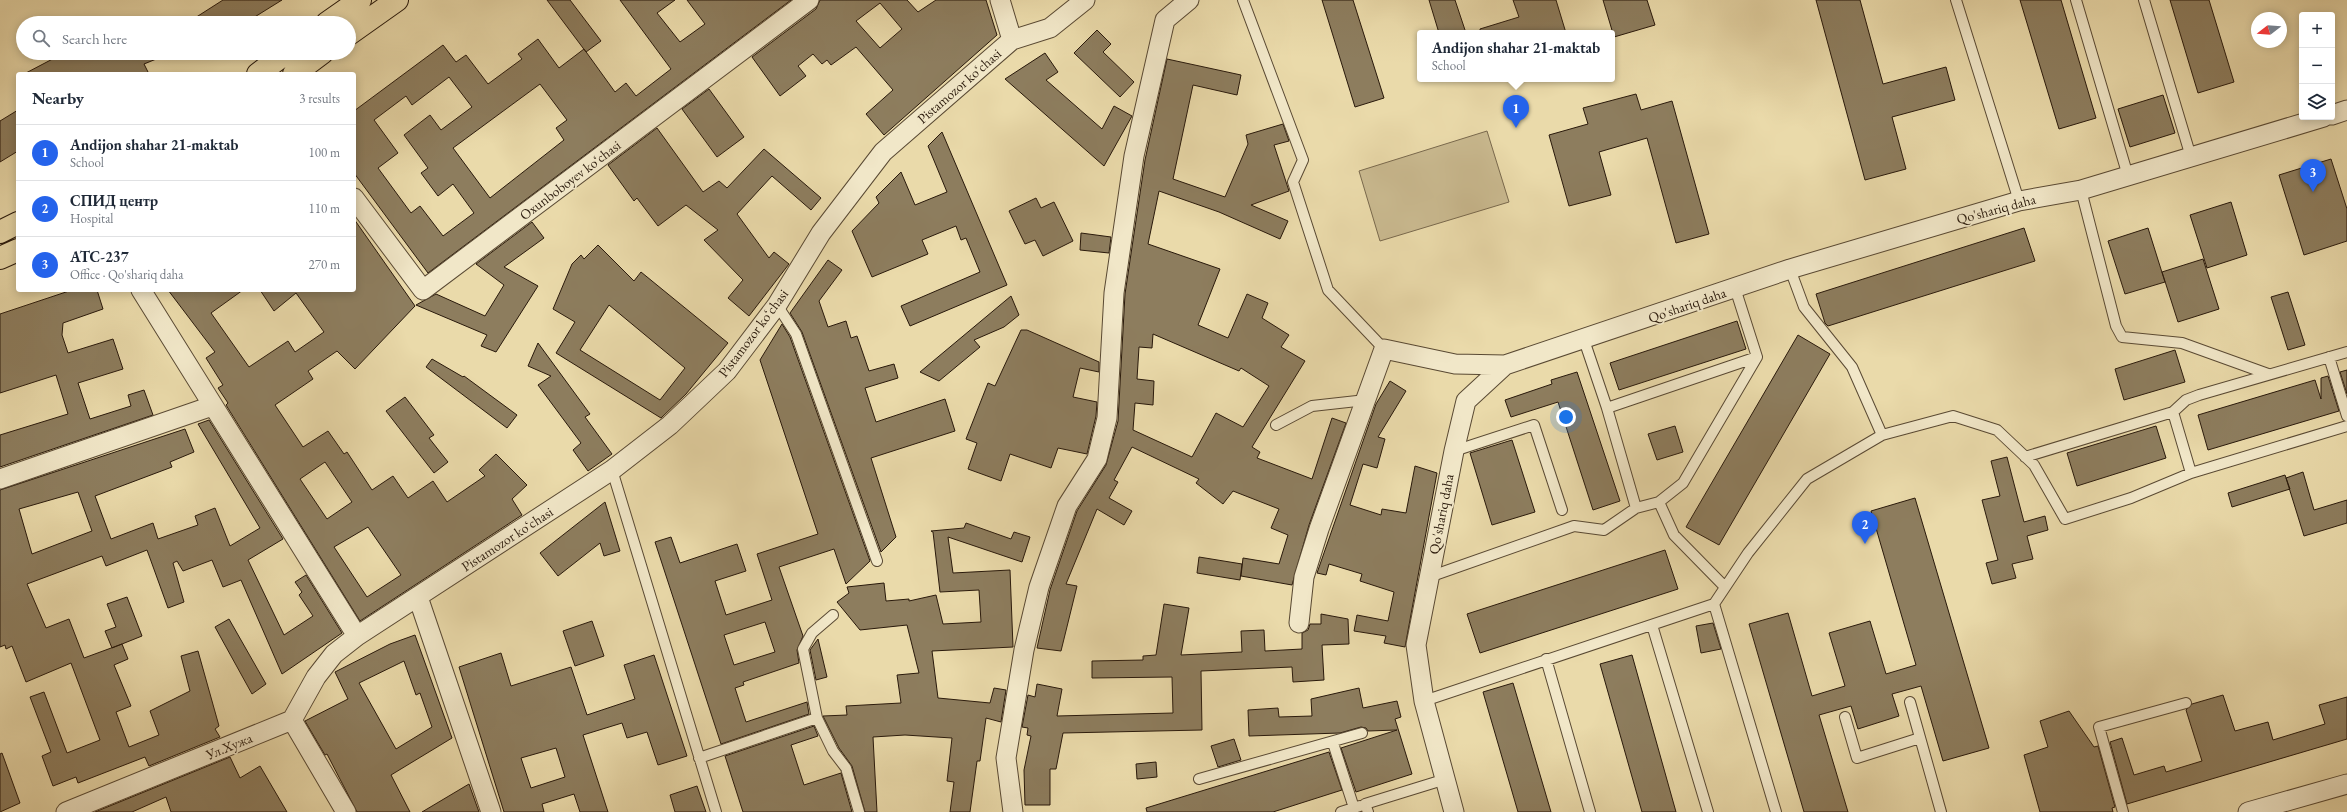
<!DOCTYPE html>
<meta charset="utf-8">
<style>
:root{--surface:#fff;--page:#f2f2f3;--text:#1f2937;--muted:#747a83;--line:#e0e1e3;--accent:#2563eb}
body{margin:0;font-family:"EB Garamond",serif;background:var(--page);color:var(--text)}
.controls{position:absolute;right:12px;top:12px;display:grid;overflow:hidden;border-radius:4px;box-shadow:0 2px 10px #0003}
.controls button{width:36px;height:36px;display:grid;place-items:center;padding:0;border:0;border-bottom:1px solid var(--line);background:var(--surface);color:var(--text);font:20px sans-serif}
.compass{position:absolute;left:2251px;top:12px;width:36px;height:36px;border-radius:50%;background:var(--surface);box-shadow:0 2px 10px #0003;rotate:253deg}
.you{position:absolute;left:1566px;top:417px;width:14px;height:14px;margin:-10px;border:3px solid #fff;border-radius:50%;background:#1a73e8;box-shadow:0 0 0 6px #1a73e833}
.badge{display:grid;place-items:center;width:26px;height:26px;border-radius:50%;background:var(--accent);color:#fff;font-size:13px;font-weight:700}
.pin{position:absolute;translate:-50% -33px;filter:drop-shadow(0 1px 2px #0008)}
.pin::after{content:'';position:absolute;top:21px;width:14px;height:12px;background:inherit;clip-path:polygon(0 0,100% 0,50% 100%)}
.popup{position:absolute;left:1417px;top:30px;width:198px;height:52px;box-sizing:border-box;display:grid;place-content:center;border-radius:4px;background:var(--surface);filter:drop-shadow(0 1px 3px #0005);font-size:13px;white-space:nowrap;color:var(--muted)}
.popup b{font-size:15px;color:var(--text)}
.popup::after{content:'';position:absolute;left:50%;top:100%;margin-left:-8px;border:8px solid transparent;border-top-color:var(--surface)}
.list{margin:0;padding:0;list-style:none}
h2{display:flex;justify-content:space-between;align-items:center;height:52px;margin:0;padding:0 16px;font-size:17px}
h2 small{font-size:13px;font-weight:400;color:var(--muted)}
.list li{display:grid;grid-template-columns:26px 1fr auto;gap:12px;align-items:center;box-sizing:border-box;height:56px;padding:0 16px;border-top:1px solid var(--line)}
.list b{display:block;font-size:15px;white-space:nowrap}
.list p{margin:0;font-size:13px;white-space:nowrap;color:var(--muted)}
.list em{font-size:13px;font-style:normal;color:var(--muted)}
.icon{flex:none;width:22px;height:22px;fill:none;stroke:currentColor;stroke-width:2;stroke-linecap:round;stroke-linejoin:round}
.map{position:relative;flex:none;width:2347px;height:812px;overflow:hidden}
.search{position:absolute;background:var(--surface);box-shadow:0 2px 10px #0003;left:16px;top:16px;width:340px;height:44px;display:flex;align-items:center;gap:10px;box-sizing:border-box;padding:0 14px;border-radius:22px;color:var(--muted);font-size:15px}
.panel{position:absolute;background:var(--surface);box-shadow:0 2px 10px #0003;left:16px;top:72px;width:340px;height:220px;border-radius:4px}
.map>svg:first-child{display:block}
.green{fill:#c9b98f;stroke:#79694d}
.building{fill:#8d7d5e;stroke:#29190b;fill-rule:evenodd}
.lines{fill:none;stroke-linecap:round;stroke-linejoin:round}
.service-casing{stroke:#594933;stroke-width:12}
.minor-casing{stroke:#594933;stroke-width:21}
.primary-casing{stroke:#29190b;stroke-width:24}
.service{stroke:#f1e7c8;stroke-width:10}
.minor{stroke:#f1e7c8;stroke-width:19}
.primary{stroke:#eadaaa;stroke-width:22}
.labels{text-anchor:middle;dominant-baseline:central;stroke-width:3.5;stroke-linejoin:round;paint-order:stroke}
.street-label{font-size:14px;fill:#29190b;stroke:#f1e7c8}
</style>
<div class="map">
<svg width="2347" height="812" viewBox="0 0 2347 812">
<rect width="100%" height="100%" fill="#eadaaa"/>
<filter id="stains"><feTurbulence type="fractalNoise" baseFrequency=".005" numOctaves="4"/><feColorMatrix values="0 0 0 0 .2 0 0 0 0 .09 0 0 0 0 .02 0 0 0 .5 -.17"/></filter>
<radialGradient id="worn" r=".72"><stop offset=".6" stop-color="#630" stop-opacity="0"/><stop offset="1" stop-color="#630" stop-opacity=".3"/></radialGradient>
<path class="green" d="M1487,131L1509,202L1380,241L1359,171Z"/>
<path class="building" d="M223,0H282L245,23H187Z
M547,0H570L601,41L586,52Z
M620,0H675L657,13L680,42L705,24L687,0H791L428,273L354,173V111L443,45L456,62L466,55L488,84L522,59L518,54L538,39L559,68L584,49L615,92L626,83L636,96L671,69ZM449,77L472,107L441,130L430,115L404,135L428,168L421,173L438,196L453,184L474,213L443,236L420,206L411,213L378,168L398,153L374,120L406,96L412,105ZM540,84L567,120L556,128L564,140L490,198L453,148Z
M820,0H907L918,12L936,0H986L997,35L884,135L866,114L893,90L856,47L831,65L827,60L822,64L813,54L798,66L806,76L780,96L752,57L816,9ZM880,3L902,29L880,48L856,21Z
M1322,0H1353L1384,98L1355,107Z
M1429,0H1455L1466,33H1439Z
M1513,0H1556L1566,33H1480V29L1519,17Z
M1603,0H1647L1655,25L1614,37Z
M1816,0H1860L1883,84L1946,67L1955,100L1892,117L1906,169L1865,180Z
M2020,0H2061L2096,118L2059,129Z
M2170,0H2209L2234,82L2198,93Z
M1097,30L1111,44L1103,52L1134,82L1120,97L1074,53Z
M64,53H171L144,64L149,74H24Z
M1045,53L1058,72L1046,80L1102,129L1114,106L1132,116L1104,166L1005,79Z
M1167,59L1241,75L1237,95L1193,85L1173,179L1225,197L1248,144L1246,135L1283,124L1289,141L1274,145L1289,191L1251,205L1288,221L1280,239L1219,212L1159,191L1148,244L1220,269L1198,325L1228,338L1247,294L1268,303L1262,318L1289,335L1281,347L1305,361L1252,447L1260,452L1257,458L1312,479L1332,418L1346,423L1309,525L1292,585L1241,576L1243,558L1279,564L1288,535L1271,528L1279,509L1233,491L1223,504L1196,483L1199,479L1132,447L1114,480L1118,482L1109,498L1132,511L1124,525L1097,509L1066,584L1077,586L1061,651L1037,648L1050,590L1077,511L1106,465L1118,421L1125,294L1145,160ZM1153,334L1239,371L1241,368L1269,386L1243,427L1216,413L1192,457L1133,430L1135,403L1153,405L1154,381L1137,379L1139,347L1152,348Z
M709,89L744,137L717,157L682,109Z
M1636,94L1641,110L1672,101L1709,234L1676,243L1647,138L1599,152L1611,195L1569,206L1549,135L1588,124L1583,108Z
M2163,95L2175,133L2130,147L2118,109Z
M18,110V151L0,162V121Z
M657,128L703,192L719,181L727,188L764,149L821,198L811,210L772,176L737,214L769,258L774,252L789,264L749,316L728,298L743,280L704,240L718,230L686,205L658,226L637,198L634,201L608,165Z
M942,132L1007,285L910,326L901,306L980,272L966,238L961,240L956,226L922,240L928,254L872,277L852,231L879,203L876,197L901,172L915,205L947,192L928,146Z
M2331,159L2347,209V241L2304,255L2279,175Z
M1036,198L1041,208L1054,202L1073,241L1043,256L1035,240L1025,244L1009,211Z
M2231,202L2247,255L2207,268L2190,215Z
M354,219L415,306L355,369L337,351L308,371L313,379L275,405L303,447L328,431L344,454L347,452L372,490L393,476L408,498L433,481L447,502L485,476L479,470L496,454L527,485L512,499L522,515L360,621L226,405L228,403L218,388L223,385L206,358L215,352L168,290H243L211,313L249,367L288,341L295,352L324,332L296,293L274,311L260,290H354ZM325,462L352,502L327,519L300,479ZM368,527L401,575L367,597L334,547Z
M532,222L544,238L504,267L538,286L496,352L481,346L487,335L416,305L436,294L485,316L504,285L476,264Z
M2024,228L2035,261L1828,326L1825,323L1816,294Z
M2148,228L2165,282L2125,294L2108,241Z
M1081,233L1111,237L1109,253L1080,250Z
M598,245L634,281L641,272L728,343L686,394L661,418L556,353L575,322L553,309L572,264L581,255L584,259ZM609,305L685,368L660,400L580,350Z
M2203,259L2219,309L2178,322L2162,272Z
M828,260L842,270L819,301L828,327L846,321L851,338L857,336L869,371L894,364L898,378L865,388L876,422L945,399L955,431L871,458L896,537L881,552L802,332L790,313Z
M72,290H97L103,309L63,323L62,335L68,353L113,339L123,369L78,383L90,419L131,406L128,395L144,390L153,415L0,467V435L68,414L56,375L0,393V314Z
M2288,292L2305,345L2288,350L2271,297Z
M1011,296L1019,315L1004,327L974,340L980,347L939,381L920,372Z
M1737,321L1746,349L1619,390L1610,363Z
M782,324L790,337L870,561L846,584L834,549L779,567L803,636L797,650L799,663L743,682L744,685L735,688L746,722L807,702L809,714L721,744L655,542L671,537L680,563L737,544L746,571L715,581L726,615L772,600L757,554L818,534L760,360ZM765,622L775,652L734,665L724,635Z
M1021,330H1027L1099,362V372L1080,368L1073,397L1097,402L1096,416L1087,454L1058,448L1051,468L1010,454L1001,481L968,469L977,443L966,439L988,383L995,386Z
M1798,335L1830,354L1719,545L1686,527Z
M538,343L590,414L585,417L612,454L588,471L573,450L581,443L538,385L551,376L528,366Z
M2175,350L2185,382L2124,400L2115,369Z
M432,359L463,377L464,376L517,415L507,428L426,367Z
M2347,370V394L2340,372Z
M1577,372L1620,501L1593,510L1558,402L1511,417L1505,400L1552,384L1551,380Z
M2328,376L2339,411L2208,450L2198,415L2315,380L2321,399V378Z
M1390,381L1406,391L1378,437L1385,439L1377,468L1363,464L1350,505L1381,515L1382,509L1406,513L1415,466L1437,473L1405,647L1384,643L1386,636L1354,631L1357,615L1388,621L1394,592L1360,581L1362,574L1329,564L1326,575L1317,573L1376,404Z
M405,397L434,435L429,438L448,462L434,473L386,411Z
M209,420L283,539L248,560L284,635L313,616L299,595L302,592L295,582L306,575L342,633L282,674L241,580L223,587L212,560L183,571L177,561L173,563L184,602L168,608L147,550L106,566L102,556L27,584L46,628L69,619L84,658L122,644L128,659L114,665L131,706L116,712L129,747L159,735L150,711L190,691L181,656L198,651L219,726L215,729L220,737L149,766L145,757L78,783L76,777L53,786L42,756L51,752L30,697L44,692L67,753L100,740L71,663L26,682L12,646L6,649L5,645L0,647V490L185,429L194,452L170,462L172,467L95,496L111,539L153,523L158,539L198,525L195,516L215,508L230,546L260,528L198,424ZM78,492L92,531L32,554L19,509Z
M1675,426L1683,452L1657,460L1648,434Z
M2156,426L2166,458L2077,486L2067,453Z
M1512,440L1535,512L1492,525L1470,453Z
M2007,457L2024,522L2045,516L2048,530L2027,536L2033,559L2012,564L2016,578L1992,584L1986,563L1998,560L1982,500L2000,496L1991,461Z
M2303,472L2314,510L2347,500V523L2304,536L2286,478Z
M2285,475L2290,489L2232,507L2228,493Z
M1915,498L1989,748L1943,761L1921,686L1892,694L1899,716L1858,729L1851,706L1819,715L1848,812H1804L1749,624L1788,613L1812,696L1845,686L1829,633L1870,621L1886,674L1916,665L1871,511Z
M605,502L620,551L604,556L600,543L558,576L540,553Z
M966,523L1011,539L1014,532L1030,537L1022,562L948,537L953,573L1010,570L1013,647L932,651L938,698L990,703L994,688L1006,690L1001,722L986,718L980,761H977L970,812H950L954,782L947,781L952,738L905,735L873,737L877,812H865L852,766L839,748L823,716L847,715L846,706L901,703L897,675L919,673L907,625L860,630L837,602L849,593L847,587L884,583L886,601L909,599V601L936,595L943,624L981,622L979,590L940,592L933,532L931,531L964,528Z
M1665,550L1678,589L1480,653L1467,614Z
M1199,557L1242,564L1240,580L1197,573Z
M127,597L142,636L112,648L105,631L116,627L107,604Z
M1164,604L1189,608L1181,655L1242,652L1241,631L1264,630L1265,651L1302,649V633L1308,630L1310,624H1321V614L1348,619L1349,644L1322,645L1324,680L1293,682L1292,667L1201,671L1202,730L1063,733L1056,769H1050V805H1025L1024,770L1031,736L1027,735L1028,728L1022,727L1028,695L1035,697L1037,684L1062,689L1057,716L1173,713L1172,677L1092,678V661L1143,660V656L1156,655Z
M229,619L266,684L252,694L215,627Z
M592,621L604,656L575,666L563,631Z
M1713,623L1721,649L1701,653L1696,626Z
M415,635L452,738L391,775L410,812H357L327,754L325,755L305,721L348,699L335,672L390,644ZM404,661L416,695L420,693L432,727L396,749L359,683Z
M818,639L827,677L816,680L810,650Z
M501,653L511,686L571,667L587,715L635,699L624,665L654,655L687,756L658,765L647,732L627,738L622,723L583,735L608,812H580L574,794L542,804L544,812H504L459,667ZM556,748L565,777L531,788L521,758Z
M1632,655L1676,812H1642L1600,664Z
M1513,683L1551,812H1518L1483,692Z
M1359,688L1363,708L1397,701L1401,717L1395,719L1412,774L1356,792L1341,748L1397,730L1368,731L1366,728L1361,727L1340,733L1249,736L1248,710L1278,708L1279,717L1312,716L1311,699Z
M2223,695L2235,731L2268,722L2273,740L2325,724L2319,705L2347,697V739L2127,804L2110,742L2122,738L2134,775L2164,766L2166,772L2202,761L2186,710L2192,704Z
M2069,711L2094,747L2098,746L2115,807L2112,808L2113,812H2040L2024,755L2048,747L2040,721Z
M814,726L818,736L791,745L804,785L841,773L852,812H743L725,756Z
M1234,739L1241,760L1218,767L1211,746Z
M1329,752L1342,790L1273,812H1147L1146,808Z
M2,753L20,803L0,812V754Z
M230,757L240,778L260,766L287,812H171L166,797L132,812H95Z
M1156,762L1157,777L1137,779L1136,764Z
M469,784L479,812H422Z
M697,786L706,812H675L670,795Z"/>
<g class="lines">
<defs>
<path id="service" d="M1243,0L1303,160L1293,182L1328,290L1384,349
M1956,0L2019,201
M2076,0L2128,176
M2144,0L2191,157
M2081,190L2116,326L2122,337L2182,343L2268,374
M1790,269L1804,307L1852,367L1882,435
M777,305L796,334L877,561
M1584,340L1607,408L1757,357
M2347,352L2199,395L2186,400L2173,412L2191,473L2347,426
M2329,357L2347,416
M1607,408L1636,508L1659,502
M1276,425L1312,406L1366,400
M1454,451L1534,425L1562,510
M2025,457L2173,412
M612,470L716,812
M1429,577L1574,526L1604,530L1636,508
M1724,586L1674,535L1659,502L1683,483L1757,357L1735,288
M1714,604L1776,812
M833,615L812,633L803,649L817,718L833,751L846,768L859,812
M1652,625L1708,812
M1546,659L1590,812
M1424,701L1714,604L1748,553L1807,479L1882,435L1953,416L1997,430L2034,465L2065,519L2131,498L2191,473
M1910,702L1941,812
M1845,717L1857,758L1920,738
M1333,743L1354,808
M699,758L817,718
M1199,779L1362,733
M1341,812L1360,806
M1368,812L1365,804L1446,779
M2123,812L2099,727L2186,703"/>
<path id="minor" d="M1000,0L1012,40
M2332,115L2347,110
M354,198L423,290L809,0
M141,290L357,636
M0,479L212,406
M418,597L491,812
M1299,623L1304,577L1319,529L1384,349L1455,364L1505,365
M292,720L346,812
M66,812L292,720L316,677L334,654L357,636L612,470L670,425L727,371L777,305L821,233L883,152L1012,40L1050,28L1085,0
M1013,812L1006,758L1024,650L1039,587L1067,506L1097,459L1107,418L1114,293L1134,156L1165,20L1189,0
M1454,812L1424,701L1416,645L1454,451L1466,401L1505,365L1790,269L2019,201L2081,190L2324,117
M2248,812L2347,784"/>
<path id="primary" d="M327,23L360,0
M349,34L397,0
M258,74L286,53
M294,74L322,53
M0,232L18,223
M0,258L18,250"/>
</defs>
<use href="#service" class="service-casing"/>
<use href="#minor" class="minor-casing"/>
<use href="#primary" class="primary-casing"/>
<use href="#service" class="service"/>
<use href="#minor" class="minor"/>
<use href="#primary" class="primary"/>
</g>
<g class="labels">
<g class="street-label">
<text transform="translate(959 86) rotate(-41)">Pistamozor koʻchasi</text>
<text transform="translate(570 180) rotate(-37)">Oxunboboyev koʻchasi</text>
<text transform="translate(1996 209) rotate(-15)">Qo'shariq daha</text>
<text transform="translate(1687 305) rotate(-19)">Qo'shariq daha</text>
<text transform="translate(753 333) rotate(-53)">Pistamozor koʻchasi</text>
<text transform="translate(1441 514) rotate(-79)">Qo'shariq daha</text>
<text transform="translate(507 539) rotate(-33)">Pistamozor koʻchasi</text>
<text transform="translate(229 746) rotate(-22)">Ул.Хужа</text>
</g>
</g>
<rect width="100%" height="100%" filter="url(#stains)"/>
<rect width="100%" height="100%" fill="url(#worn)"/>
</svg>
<div class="controls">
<button>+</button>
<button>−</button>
<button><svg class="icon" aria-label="layers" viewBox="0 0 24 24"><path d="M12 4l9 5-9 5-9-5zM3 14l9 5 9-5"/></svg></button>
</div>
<svg class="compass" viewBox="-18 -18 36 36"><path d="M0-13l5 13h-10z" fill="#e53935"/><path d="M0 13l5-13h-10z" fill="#747a83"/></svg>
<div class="you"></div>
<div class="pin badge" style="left:1516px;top:128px">1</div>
<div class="popup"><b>Andijon shahar 21-maktab</b>School</div>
<div class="pin badge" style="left:1865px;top:544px">2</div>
<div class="pin badge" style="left:2313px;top:192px">3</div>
<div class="search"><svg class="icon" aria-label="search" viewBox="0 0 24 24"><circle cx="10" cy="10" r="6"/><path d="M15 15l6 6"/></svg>Search here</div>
<section class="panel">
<h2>Nearby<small>3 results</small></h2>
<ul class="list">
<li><span class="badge">1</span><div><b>Andijon shahar 21-maktab</b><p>School</p></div><em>100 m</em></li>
<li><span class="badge">2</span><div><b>СПИД центр</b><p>Hospital</p></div><em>110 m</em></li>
<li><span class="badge">3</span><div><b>АТС-237</b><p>Office · Qo'shariq daha</p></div><em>270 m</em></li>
</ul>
</section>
</div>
